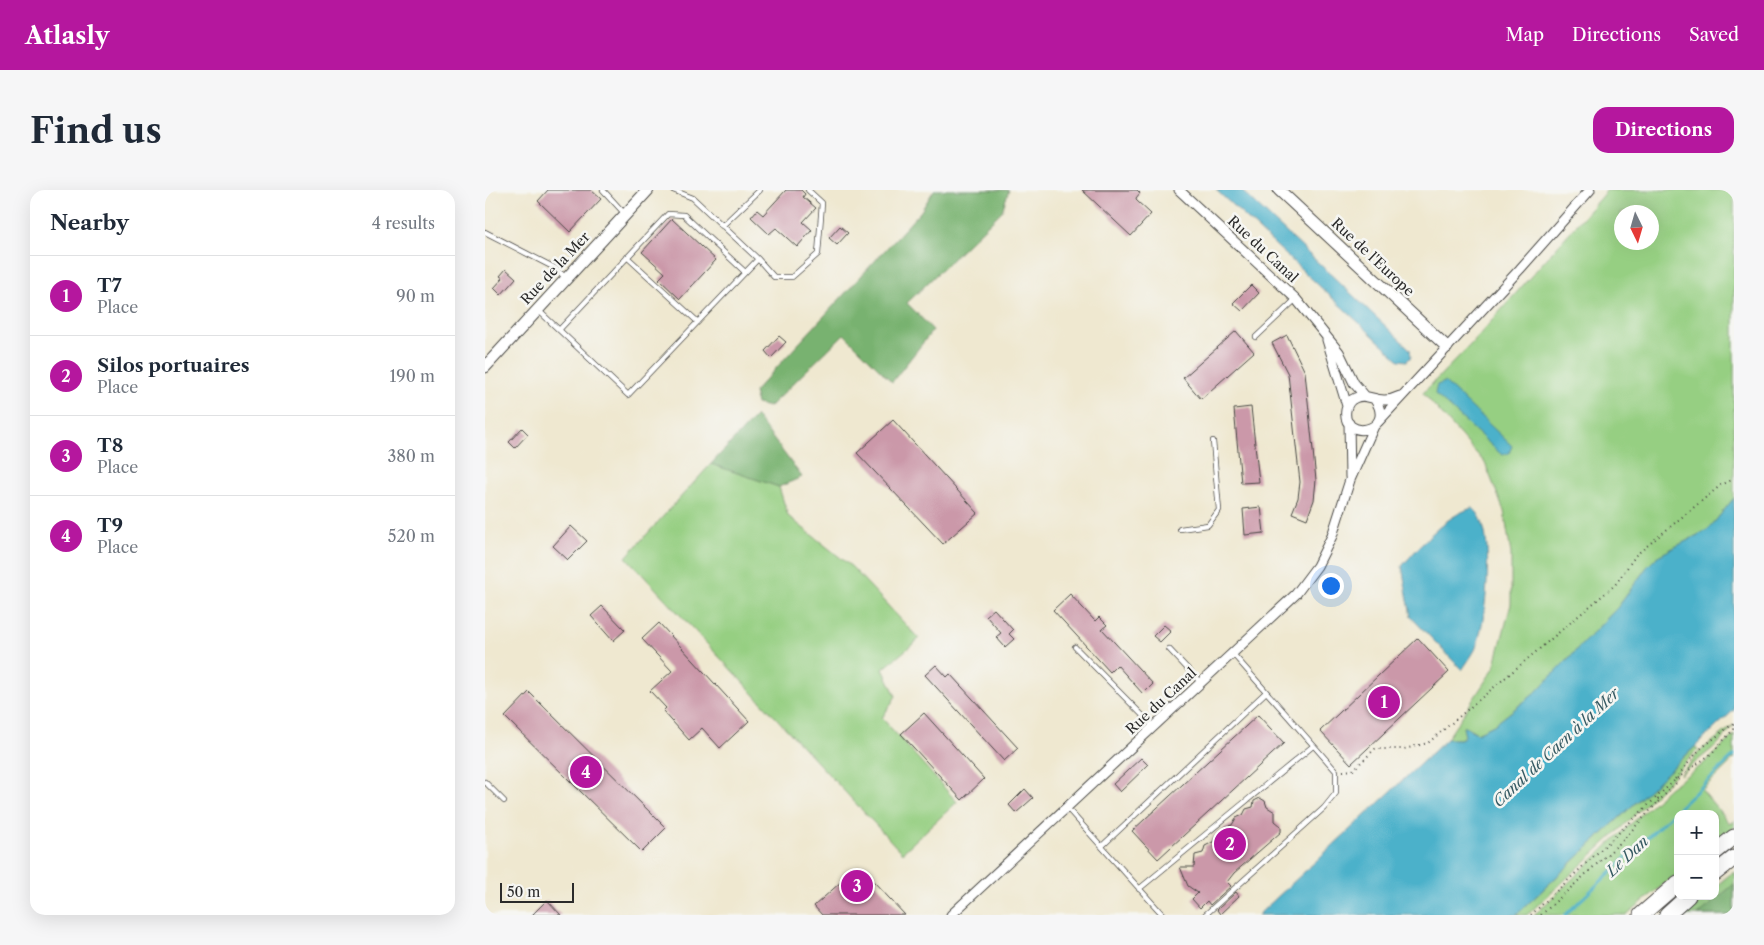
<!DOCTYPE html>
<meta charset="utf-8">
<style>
:root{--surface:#fff;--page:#f6f6f7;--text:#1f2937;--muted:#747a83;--line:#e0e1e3;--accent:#b5179e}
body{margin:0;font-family:"Libre Caslon Text",serif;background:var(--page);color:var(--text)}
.controls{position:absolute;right:15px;bottom:15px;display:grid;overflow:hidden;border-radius:10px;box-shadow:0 5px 20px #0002}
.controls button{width:45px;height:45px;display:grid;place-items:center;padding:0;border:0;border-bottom:1px solid var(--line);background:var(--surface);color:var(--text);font:25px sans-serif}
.compass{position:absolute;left:1129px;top:15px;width:45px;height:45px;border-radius:50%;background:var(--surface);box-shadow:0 5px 20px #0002;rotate:175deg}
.scale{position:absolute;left:15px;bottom:12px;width:74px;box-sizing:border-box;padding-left:5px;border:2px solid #2b2b2b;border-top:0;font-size:14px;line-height:18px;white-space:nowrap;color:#2b2b2b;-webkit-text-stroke:4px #f6f6f2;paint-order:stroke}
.you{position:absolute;left:845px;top:395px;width:18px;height:18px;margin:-12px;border:4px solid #fff;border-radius:50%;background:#1a73e8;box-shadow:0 0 0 8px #1a73e833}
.badge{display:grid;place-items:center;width:32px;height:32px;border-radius:50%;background:var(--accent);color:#fff;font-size:16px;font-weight:700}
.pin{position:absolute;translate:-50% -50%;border:2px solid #fff;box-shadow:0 1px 5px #0006}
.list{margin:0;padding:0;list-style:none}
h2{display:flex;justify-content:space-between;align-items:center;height:65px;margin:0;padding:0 20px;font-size:21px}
h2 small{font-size:16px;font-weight:400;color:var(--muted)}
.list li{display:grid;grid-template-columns:32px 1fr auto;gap:15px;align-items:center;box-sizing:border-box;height:80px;padding:0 20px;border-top:1px solid var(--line)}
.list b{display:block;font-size:19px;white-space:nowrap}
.list p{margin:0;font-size:16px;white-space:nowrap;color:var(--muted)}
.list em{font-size:16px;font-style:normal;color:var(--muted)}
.map{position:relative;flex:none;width:1249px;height:725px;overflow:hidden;border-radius:15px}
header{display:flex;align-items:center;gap:30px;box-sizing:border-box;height:70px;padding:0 25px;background:var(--accent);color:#fff}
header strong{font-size:24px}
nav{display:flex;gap:28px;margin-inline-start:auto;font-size:18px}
.intro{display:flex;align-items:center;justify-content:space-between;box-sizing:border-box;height:120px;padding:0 30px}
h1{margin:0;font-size:35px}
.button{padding:12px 22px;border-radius:15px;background:var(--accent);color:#fff;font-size:18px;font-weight:700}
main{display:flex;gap:30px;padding:0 30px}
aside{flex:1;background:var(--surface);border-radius:15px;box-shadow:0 5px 20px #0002}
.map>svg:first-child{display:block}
.green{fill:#96cf82;stroke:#607d56;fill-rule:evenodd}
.forest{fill:#78b270;stroke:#526e4e}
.water{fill:#4bb1ca;stroke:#3b6e7a}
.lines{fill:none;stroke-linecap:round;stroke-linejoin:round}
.stream{stroke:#4bb1ca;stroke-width:3}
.building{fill:#cb98a9}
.service-casing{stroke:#484744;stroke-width:6}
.minor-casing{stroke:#484744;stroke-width:11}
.tertiary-casing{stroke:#484744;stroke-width:13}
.trunk-casing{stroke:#484744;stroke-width:17}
.path{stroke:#484744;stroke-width:2;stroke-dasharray:1 4;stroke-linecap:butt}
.service{stroke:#fff;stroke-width:4.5}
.minor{stroke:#fff;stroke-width:9}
.tertiary{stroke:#fff;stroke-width:11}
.trunk{stroke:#fff;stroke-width:15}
.labels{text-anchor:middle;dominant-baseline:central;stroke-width:5;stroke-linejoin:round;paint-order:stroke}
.street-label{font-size:14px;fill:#2b2b2b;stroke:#f6f6f2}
.water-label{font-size:15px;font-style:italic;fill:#365a63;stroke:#f6f6f2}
</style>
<header>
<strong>Atlasly</strong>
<nav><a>Map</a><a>Directions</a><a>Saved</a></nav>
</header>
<div class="intro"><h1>Find us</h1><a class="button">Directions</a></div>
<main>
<aside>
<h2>Nearby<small>4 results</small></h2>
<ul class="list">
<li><span class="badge">1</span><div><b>T7</b><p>Place</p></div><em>90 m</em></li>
<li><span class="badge">2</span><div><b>Silos portuaires</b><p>Place</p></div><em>190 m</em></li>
<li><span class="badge">3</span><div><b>T8</b><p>Place</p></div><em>380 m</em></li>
<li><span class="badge">4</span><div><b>T9</b><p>Place</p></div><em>520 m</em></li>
</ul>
</aside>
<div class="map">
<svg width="1249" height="725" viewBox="0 0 1249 725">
<rect width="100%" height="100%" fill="#f6f6f2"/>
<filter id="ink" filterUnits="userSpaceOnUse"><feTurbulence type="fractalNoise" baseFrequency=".02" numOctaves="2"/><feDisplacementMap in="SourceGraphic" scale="10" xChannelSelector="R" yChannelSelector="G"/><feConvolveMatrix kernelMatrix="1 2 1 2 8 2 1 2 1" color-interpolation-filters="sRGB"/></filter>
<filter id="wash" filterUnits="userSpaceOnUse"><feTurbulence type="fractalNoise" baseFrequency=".0096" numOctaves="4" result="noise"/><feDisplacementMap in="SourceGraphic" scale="20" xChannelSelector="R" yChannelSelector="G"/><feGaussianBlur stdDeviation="1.12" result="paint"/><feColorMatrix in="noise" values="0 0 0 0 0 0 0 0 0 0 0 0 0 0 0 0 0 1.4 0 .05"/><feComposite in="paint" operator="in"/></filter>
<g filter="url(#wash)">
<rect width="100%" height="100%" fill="#efe8d0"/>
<path class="green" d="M1122,0H1249V308L1224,339L1173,366L1162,377L1133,417L1049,504L1009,535L992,543L984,538L978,537L980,544L976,549H962L1009,478L1026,414V364L1019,321L1000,273L938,203L987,153ZM1136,22H1166V52H1136Z
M226,274L294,297L303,326L367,377L434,449L398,479L411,506L397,528L472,612L417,663L141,367Z
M1249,535L1233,554L1195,585L1215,561Z
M1249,545V569L1217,600L1244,633L1249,630V637L1230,652V624H1193V683L1141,725H1049L1184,598L1217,575Z
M1210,557L1213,559C1160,619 1100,671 1042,725H1031Z
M1249,681V725H1196L1219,706H1230V697Z"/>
<path class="forest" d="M449,0H524L517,21L422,113L448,140L407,192L359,144L284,217L272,214L269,202L436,21Z
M271,226L317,287L294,297L226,274Z
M1249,694V725H1213Z"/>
<path class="water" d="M731,0H756L925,159L926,167L922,171L914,170Z
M960,192L1027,256L1024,263L1017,265L950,204L952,195Z
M1249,308V520L1031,725H773L962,549H976L980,546L978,537H980L992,543L1009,535L1049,504L1133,417L1162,377L1173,366L1224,339Z
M987,318C1013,332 1001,436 990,460C986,467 981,474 977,480L926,427L917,376C937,354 958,327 987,318Z"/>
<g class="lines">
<path class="stream" d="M1080,725L1249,566"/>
</g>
<g id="blocks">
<path class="building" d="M63,0H106L116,9L85,42L53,11Z
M301,0H316L320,4L318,7L331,18L318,32L327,40L312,57L291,38L284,44L266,27L272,20L278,25Z
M597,0H652L655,3L651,8L652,11L666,24L646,46Z
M187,29L231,70L195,109L174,89L180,83L157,62Z
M355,36L363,43L352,55L344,48Z
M21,79L31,88L16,105L9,98L18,88L15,86Z
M766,95L774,103L757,121L748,113Z
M751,141L769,162L716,209L698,188Z
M802,145L820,182L831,290L829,310L822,329L807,323L813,308L815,292L803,184L787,153Z
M294,146L301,152L286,168L280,161Z
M766,217L774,292L756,293L749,219Z
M408,230L493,323L458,354L372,263Z
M37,238L43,244L30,258L24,252Z
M776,317L779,343L760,345L758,319Z
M86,336L102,351L83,370L68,356Z
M585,404L610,431L614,427L622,435L617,439L668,494L658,504L632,475L625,482L568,420Z
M117,416L140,440L128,451L106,426Z
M509,419L528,440L524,444L529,449L520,457L511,447L516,443L501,426Z
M174,433L264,531L235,558L217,538L204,550L178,521L181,518L165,501L187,481L157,449Z
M679,435L686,441L675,452L668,446Z
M933,448L964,482L866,574L835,541Z
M451,475L462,487L465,484L533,558L519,571L440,485Z
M44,502L181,638L157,662L20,527Z
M439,523L499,589L477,610L416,544Z
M773,525L799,553L673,669L647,641Z
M656,568L663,575L635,602L628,594Z
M540,599L548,608L531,623L524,615Z
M775,608L780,611L782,617L790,622V631L796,636V642L749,683L742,692L746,696L725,715L722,711L715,718L707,709L713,703L703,696L695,677H709L710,665L718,663L720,656L728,652L731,646L738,644L740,637L747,635L751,628L758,625L761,619L768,617L769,611Z
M374,676L420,725H337L329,716Z
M751,702L754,706L735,724L732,720Z
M62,710L76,725H47Z"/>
</g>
</g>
<g filter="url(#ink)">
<use href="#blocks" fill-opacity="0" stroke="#484744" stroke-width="1"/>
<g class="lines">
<defs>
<path id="service" d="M118,0L139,23
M237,36L275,0
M0,42L70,78L81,88
M142,67L213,132
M273,69L289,87H307L333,64L337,13L323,0
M53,120L143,205L273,69L208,8L188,0
M74,140L183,24L199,25L260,82
M771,147L811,109
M695,339L723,335L734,320L728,251
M590,457L669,537
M684,459L716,493
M0,592L19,611
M582,618L678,725
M617,656L780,503
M654,699L828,556
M720,725L839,618L851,603V581L748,464"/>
<path id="minor" d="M694,0L811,109L854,162L869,193L880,206
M842,150L862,216
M890,210C912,242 856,252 861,220C862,215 865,210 870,208C883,201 893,217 915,206
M893,232L1035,79L1105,0
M864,233L865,287
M466,725L811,404L832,376L847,346L865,290L889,236"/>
<path id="tertiary" d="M794,0L962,157
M0,177L163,0"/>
<path id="trunk" d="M1230,662L1249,647
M1230,683L1249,668
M1156,725L1193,693
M1182,725L1203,706"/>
</defs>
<use href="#service" class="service-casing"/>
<use href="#minor" class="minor-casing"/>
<use href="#tertiary" class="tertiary-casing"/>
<use href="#trunk" class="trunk-casing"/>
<path class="path" d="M858,581L868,580L890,559H919L943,553L1130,395L1151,365L1236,295L1249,289
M1190,589L1214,560L1249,533
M1173,612L1195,589
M1046,725L1190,590L1226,564L1249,539
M1056,725L1137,651L1173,612V606"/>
<use href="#service" class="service"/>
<use href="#minor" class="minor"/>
<use href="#tertiary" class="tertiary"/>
<use href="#trunk" class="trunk"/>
</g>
</g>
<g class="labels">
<g class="street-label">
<text transform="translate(778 59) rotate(43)">Rue du Canal</text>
<text transform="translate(888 67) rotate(43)">Rue de l'Europe</text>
<text transform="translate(70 78) rotate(-47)">Rue de la Mer</text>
<text transform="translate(676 511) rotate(-43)">Rue du Canal</text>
</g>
<g class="water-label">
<text transform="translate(1071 557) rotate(-43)">Canal de Caen à la Mer</text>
<text transform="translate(1142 666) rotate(-43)">Le Dan</text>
</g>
</g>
</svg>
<div class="controls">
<button>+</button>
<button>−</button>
</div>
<svg class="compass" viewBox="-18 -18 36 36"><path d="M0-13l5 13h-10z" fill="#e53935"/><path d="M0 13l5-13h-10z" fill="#747a83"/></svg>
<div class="scale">50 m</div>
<div class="you"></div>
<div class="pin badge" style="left:899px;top:512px">1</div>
<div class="pin badge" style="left:745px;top:654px">2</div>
<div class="pin badge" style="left:372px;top:696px">3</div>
<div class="pin badge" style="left:101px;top:582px">4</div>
</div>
</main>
